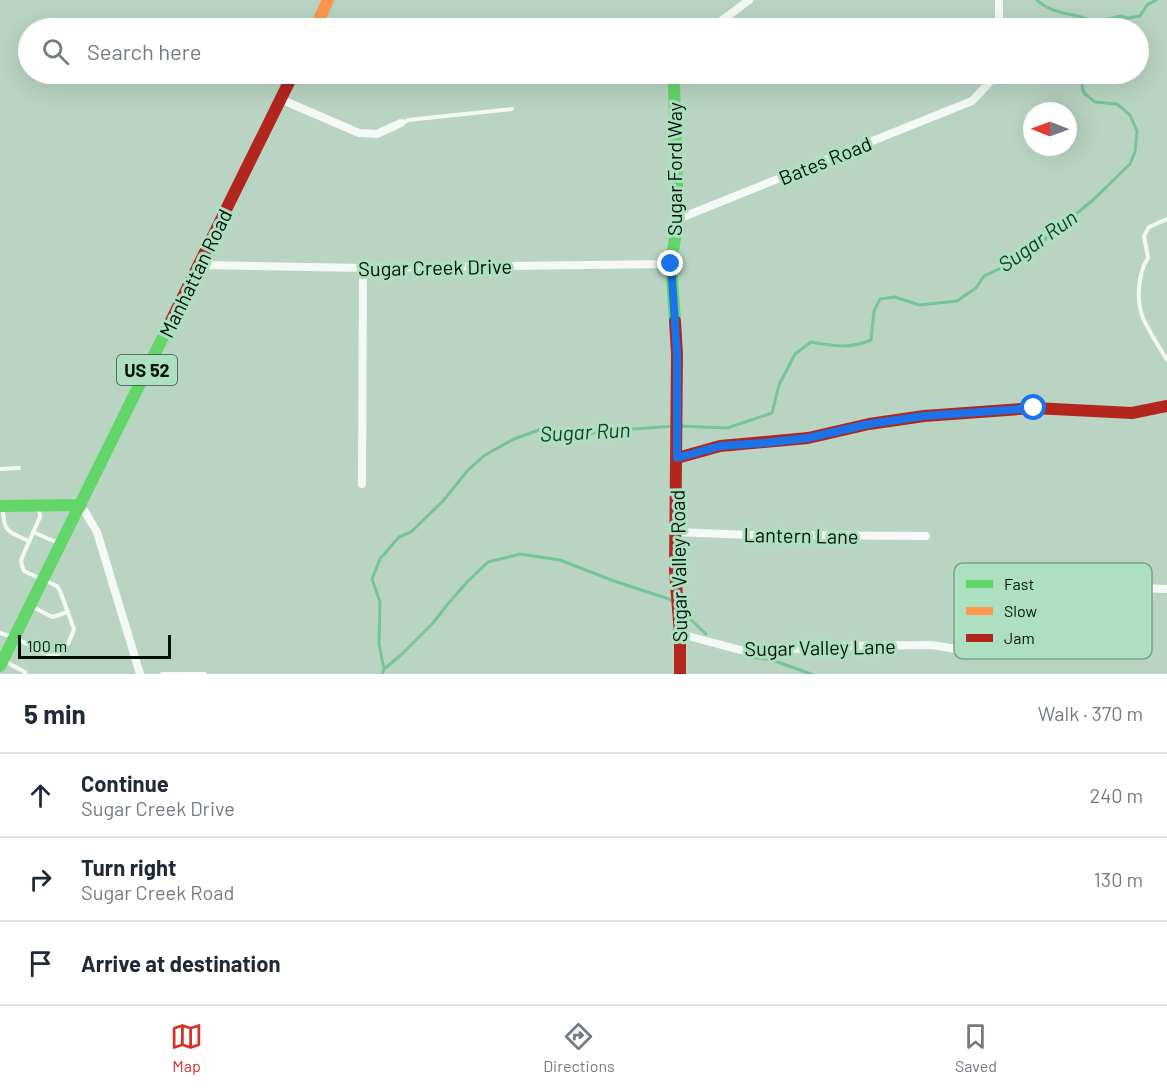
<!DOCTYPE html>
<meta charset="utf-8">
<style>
:root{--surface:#fff;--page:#f2f2f3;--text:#1f2937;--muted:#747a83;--line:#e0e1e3;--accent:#d93025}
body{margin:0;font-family:Barlow,sans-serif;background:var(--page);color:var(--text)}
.compass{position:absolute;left:1023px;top:102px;width:54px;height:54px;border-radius:50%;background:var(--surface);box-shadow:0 6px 24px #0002;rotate:271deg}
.scale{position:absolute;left:18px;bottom:15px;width:153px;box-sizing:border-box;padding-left:6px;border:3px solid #011107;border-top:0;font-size:16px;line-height:21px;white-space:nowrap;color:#011107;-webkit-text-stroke:4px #ade0c0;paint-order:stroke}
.stop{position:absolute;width:18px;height:18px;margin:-14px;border:4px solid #1a73e8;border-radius:50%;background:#fff}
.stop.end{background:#1a73e8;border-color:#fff;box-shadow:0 2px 6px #0008}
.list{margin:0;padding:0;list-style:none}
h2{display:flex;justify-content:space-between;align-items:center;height:78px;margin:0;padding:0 24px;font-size:26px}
h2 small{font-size:20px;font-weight:400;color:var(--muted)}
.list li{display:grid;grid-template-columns:39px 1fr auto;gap:18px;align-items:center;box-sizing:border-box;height:84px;padding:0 24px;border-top:2px solid var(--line)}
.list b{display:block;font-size:22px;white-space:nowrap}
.list p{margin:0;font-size:20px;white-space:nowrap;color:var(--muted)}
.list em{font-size:20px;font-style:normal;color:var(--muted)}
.icon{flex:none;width:33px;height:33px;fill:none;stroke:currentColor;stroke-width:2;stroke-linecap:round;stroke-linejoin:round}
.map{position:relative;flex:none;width:1167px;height:674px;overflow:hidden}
.search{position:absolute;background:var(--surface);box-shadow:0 6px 24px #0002;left:18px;right:18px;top:18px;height:66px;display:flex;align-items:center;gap:15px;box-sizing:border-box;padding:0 21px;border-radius:33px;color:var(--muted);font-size:22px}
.sheet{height:330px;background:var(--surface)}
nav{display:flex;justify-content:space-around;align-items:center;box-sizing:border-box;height:84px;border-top:2px solid var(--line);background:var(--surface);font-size:16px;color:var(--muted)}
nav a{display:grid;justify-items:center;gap:3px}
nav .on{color:var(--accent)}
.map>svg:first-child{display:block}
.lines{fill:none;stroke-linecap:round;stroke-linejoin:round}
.stream{stroke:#73c698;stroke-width:3}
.lane{stroke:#f4f9f6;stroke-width:4}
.street{stroke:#f4f9f6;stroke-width:8}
.fast{stroke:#63d668;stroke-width:12}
.slow{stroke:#ff974d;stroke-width:12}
.jam{stroke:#b3261e;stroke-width:12}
.route{stroke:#1a73e8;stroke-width:8}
.labels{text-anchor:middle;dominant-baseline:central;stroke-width:6;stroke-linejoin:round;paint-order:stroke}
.shield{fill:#ade0c0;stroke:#354f3e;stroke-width:1.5}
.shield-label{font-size:18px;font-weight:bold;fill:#011107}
.street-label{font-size:20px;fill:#011107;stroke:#ade0c0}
.water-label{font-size:21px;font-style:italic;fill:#103d26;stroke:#ade0c0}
.key{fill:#ade0c0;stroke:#79a288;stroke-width:1.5}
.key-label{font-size:16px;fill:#011107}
</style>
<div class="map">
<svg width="1167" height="674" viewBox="0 0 1167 674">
<rect width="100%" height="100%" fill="#b9d4c3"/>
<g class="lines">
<path class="stream" d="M1037,0C1053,16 1076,12 1095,22
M1095,22L1121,16L1128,18L1140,16L1147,5L1156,0
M1094,28L1095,22
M680,426L727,428L772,413L779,385L795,354L811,342C832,346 850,349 871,340L874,311L880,299L895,297L919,305L957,301L976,288L984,276L1014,262L1032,246L1039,244L1093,200L1130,164L1135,152L1137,131L1130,115L1117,104L1095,102L1085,94L1082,88L1084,74
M687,616L706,634
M749,655L757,658L772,660L811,674
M384,669L401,655L433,623L447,605L467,582L488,562L520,554L560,560L614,581L669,599L671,601
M382,674L384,669L379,644L380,602L372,579L380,559L399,537L411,532L443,501L468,470L485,455L514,439L539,430L573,436L608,431L674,426"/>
<path class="lane" d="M403,123L408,120L512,109
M1167,219L1149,227L1144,236L1148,258C1138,273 1136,301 1143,318C1149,332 1159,346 1167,360
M0,469L19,468
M3,509C3,532 9,532 29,541
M33,532L58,543
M33,607L52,617L68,612
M0,633L15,638L51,656C65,654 70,641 74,629L60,591L57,586L24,571L22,566L21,560L40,517L39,507
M6,662L25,672V674
M162,674H205"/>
<path class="street" d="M712,28L749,0
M999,28V0
M280,99L359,133L377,134L401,123
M678,219L972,101L990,82L993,74
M199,265L363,268L671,264
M362,484L363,268
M81,505L97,532L140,674
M675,532L750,535L926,536
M1059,586L1042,576L1031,567L1023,568L1019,574V579L1023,582L1041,585L1167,589
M680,634L748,652L840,646L932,645L962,650"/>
<path class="fast" d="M675,321L671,264L678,219L674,85L675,74
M0,506L81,505
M0,666L171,321"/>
<path class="slow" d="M315,28L328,0"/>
<path class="jam" d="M171,321L293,74
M675,321L677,354L675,571L680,634V674
M677,458L720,446L808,438L869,424L924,416L1034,408L1132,413L1167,406"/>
</g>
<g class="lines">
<path class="route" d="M671,264L677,354V458L720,446L764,443L808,438L869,424L924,416L1034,408"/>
</g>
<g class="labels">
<rect class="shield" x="117" y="355" width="60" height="30" rx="4.5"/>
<g class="shield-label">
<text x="147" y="370">US 52</text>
</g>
<g class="street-label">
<text transform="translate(825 160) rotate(-22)">Bates Road</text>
<text transform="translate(674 169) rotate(-90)">Sugar Ford Way</text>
<text transform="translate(435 267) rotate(-1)">Sugar Creek Drive</text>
<text transform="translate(195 273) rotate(-64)">Manhattan Road</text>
<text transform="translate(801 535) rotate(1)">Lantern Lane</text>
<text transform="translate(678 566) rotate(-91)">Sugar Valley Road</text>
<text transform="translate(820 647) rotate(-1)">Sugar Valley Lane</text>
</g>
<g class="water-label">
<text transform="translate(1037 240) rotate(-35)">Sugar Run</text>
<text transform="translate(585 431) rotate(-3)">Sugar Run</text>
</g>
</g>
<rect x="954" y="563" width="198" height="96" rx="9" class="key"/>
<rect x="966" y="580" width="27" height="8" fill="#63d668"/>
<rect x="966" y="607" width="27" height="8" fill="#ff974d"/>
<rect x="966" y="634" width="27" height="8" fill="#b3261e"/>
<g class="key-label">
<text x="1004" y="590">Fast</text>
<text x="1004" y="617">Slow</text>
<text x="1004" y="644">Jam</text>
</g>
</svg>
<svg class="compass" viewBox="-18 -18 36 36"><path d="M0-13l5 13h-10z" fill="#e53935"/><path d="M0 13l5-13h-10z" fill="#747a83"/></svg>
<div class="scale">100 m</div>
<div class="stop" style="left:1034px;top:408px"></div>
<div class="stop end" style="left:671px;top:264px"></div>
<div class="search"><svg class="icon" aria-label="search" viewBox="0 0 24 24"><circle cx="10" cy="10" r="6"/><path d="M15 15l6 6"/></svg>Search here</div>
</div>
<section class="sheet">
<h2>5 min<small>Walk · 370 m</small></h2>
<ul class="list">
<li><svg class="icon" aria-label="ahead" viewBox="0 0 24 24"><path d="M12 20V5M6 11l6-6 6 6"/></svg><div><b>Continue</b><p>Sugar Creek Drive</p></div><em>240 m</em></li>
<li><svg class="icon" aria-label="right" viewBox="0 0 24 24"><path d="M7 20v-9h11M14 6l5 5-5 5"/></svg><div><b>Turn right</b><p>Sugar Creek Road</p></div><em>130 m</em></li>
<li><svg class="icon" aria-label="arrive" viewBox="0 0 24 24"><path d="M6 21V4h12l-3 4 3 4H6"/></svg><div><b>Arrive at destination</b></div></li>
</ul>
</section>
<nav>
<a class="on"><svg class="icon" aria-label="map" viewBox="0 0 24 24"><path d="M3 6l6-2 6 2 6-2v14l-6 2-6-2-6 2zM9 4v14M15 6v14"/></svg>Map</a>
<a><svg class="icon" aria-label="directions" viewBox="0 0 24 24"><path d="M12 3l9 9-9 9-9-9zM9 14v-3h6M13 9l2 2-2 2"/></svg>Directions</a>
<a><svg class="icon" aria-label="saved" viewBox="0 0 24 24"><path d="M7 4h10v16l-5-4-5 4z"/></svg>Saved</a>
</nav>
